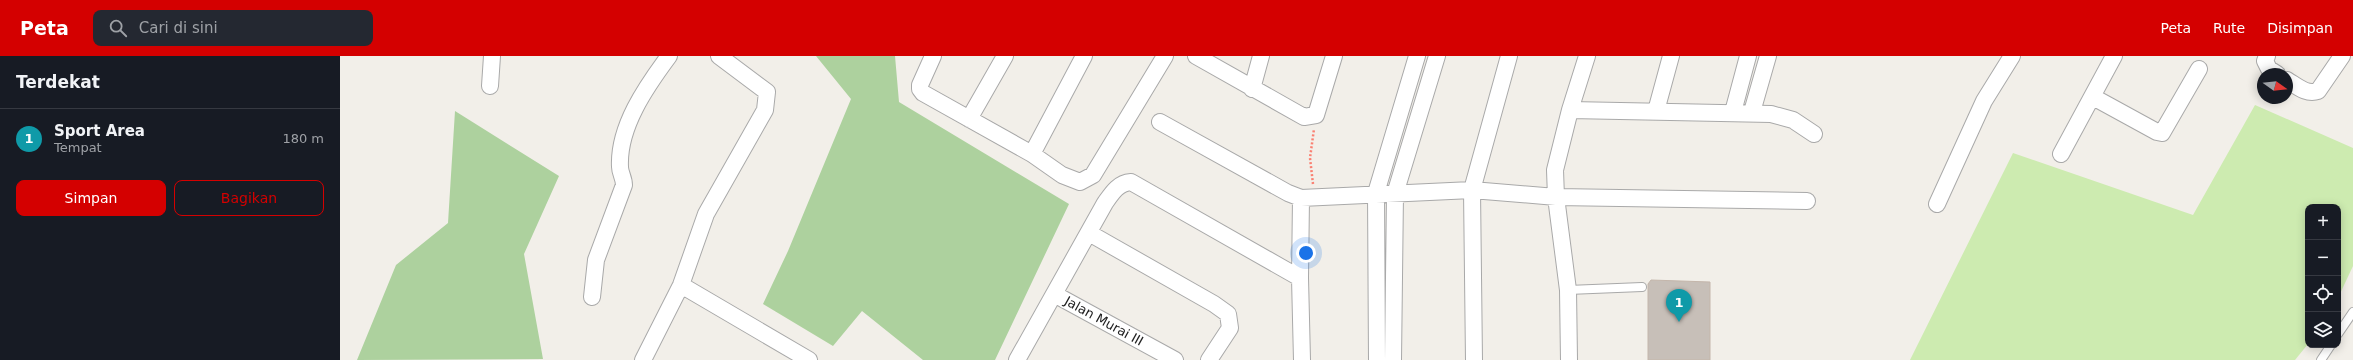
<!DOCTYPE html>
<html lang="id">
<meta charset="utf-8">
<style>
:root{--surface:#171b24;--page:#242831;--text:#f1f3f6;--muted:#9ea1a6;--line:#363941;--accent:#d40000}
body{margin:0;font-family:"DejaVu Sans",sans-serif;background:var(--page);color:var(--text)}
.controls{position:absolute;right:12px;bottom:12px;display:grid;overflow:hidden;border-radius:8px;box-shadow:0 2px 10px #0003}
.controls button{width:36px;height:36px;display:grid;place-items:center;padding:0;border:0;border-bottom:1px solid var(--line);background:var(--surface);color:var(--text);font:20px sans-serif}
.compass{position:absolute;left:1917px;top:12px;width:36px;height:36px;border-radius:50%;background:var(--surface);box-shadow:0 2px 10px #0003;rotate:105deg}
.you{position:absolute;left:966px;top:197px;width:14px;height:14px;margin:-10px;border:3px solid #fff;border-radius:50%;background:#1a73e8;box-shadow:0 0 0 6px #1a73e833}
.badge{display:grid;place-items:center;width:26px;height:26px;border-radius:50%;background:var(--accent);color:#fff;font-size:13px;font-weight:700}
.pin{position:absolute;translate:-50% -33px;filter:drop-shadow(0 1px 2px #0008)}
.pin::after{content:'';position:absolute;top:21px;width:14px;height:12px;background:inherit;clip-path:polygon(0 0,100% 0,50% 100%)}
.list{margin:0;padding:0;list-style:none}
h2{display:flex;justify-content:space-between;align-items:center;height:52px;margin:0;padding:0 16px;font-size:17px}
h2 small{font-size:13px;font-weight:400;color:var(--muted)}
.list li{display:grid;grid-template-columns:26px 1fr auto;gap:12px;align-items:center;box-sizing:border-box;height:60px;padding:0 16px;border-top:1px solid var(--line)}
.list b{display:block;font-size:15px;white-space:nowrap}
.list p{margin:0;font-size:13px;white-space:nowrap;color:var(--muted)}
.list em{font-size:13px;font-style:normal;color:var(--muted)}
.actions{display:flex;gap:8px;padding:12px 16px}
.actions a{flex:1;padding:9px 0;border:1px solid var(--accent);border-radius:8px;text-align:center;font-size:14px;color:var(--accent)}
.actions .main{background:var(--accent);color:#fff}
.icon{flex:none;width:22px;height:22px;fill:none;stroke:currentColor;stroke-width:2;stroke-linecap:round;stroke-linejoin:round}
.map{position:relative;flex:none;width:2013px;height:304px;overflow:hidden}
header{display:flex;align-items:center;gap:24px;box-sizing:border-box;height:56px;padding:0 20px;background:var(--accent);color:#fff}
header strong{font-size:19px}
nav{display:flex;gap:22px;margin-inline-start:auto;font-size:14px}
.search{width:280px;height:36px;background:var(--page);display:flex;align-items:center;gap:10px;box-sizing:border-box;padding:0 14px;border-radius:8px;color:var(--muted);font-size:15px}
main{display:flex}
aside{flex:1;background:var(--surface)}
.map>svg:first-child{display:block}
.grass{fill:#cdebb0}
.forest{fill:#add19e}
.building{fill:#c7bfb8;stroke:#c4b6ab}
.lines{fill:none;stroke-linecap:round;stroke-linejoin:round}
.lane-casing{stroke:#a9a9a9;stroke-width:10}
.street-casing{stroke:#a9a9a9;stroke-width:18}
.path{stroke:#fa8072;stroke-width:2.5;stroke-dasharray:2 2;stroke-linecap:butt}
.lane{stroke:#fff;stroke-width:8}
.street{stroke:#fff;stroke-width:16}
.labels{text-anchor:middle;dominant-baseline:central;stroke-width:3;stroke-linejoin:round;paint-order:stroke}
.street-label{font-size:13px;fill:#222;stroke:#fff}
</style>
<header>
<strong>Peta</strong>
<div class="search"><svg class="icon" aria-label="search" viewBox="0 0 24 24"><circle cx="10" cy="10" r="6"/><path d="M15 15l6 6"/></svg>Cari di sini</div>
<nav><a>Peta</a><a>Rute</a><a>Disimpan</a></nav>
</header>
<main>
<aside>
<h2>Terdekat<small></small></h2>
<ul class="list">
<li><span class="badge" style="background:#0f9aa8">1</span><div><b>Sport Area</b><p>Tempat</p></div><em>180 m</em></li>
</ul>
<div class="actions"><a class="main">Simpan</a><a>Bagikan</a></div>
</aside>
<div class="map">
<svg width="2013" height="304" viewBox="0 0 2013 304">
<rect width="100%" height="100%" fill="#f2efe9"/>
<path class="grass" d="M1915,49L2013,92V210L1998,242V151H1968V288L1955,304H1570L1673,97L1853,159Z"/>
<path class="forest" d="M476,0H555L559,46L729,148L655,304H583L522,255L493,290L423,248L448,195L511,43Z
M115,55L219,120L184,198L203,303L17,304L56,209L108,167Z"/>
<path class="building" d="M1311,224L1370,226V304H1308V228Z"/>
<g class="lines">
<defs>
<path id="lane" d="M1228,234L1302,231
M1998,278L2013,256
M1981,304L1991,289"/>
<path id="street" d="M593,0L580,29V33L583,37L692,98L722,119L740,126L753,119L825,0
M856,0L964,61L976,59L994,0
M1927,0L1925,5L1929,13L1937,18
M1947,24C1957,30 1966,39 1978,35L2002,0
M150,30L152,0
M912,33L921,0
M1753,41L1817,76L1822,77L1859,13
M1230,54L1431,58L1453,64L1474,78
M1316,55L1331,0
M1393,56L1408,0
M1412,56L1428,0
M629,63L665,0
M820,66L948,137L961,142L1132,134L1216,141L1467,145
M692,98L744,0
M1721,98L1774,0
M961,142L960,222L962,304
M1597,148L1644,45L1672,0
M749,177L874,248L888,258L890,272L869,304
M341,229L469,304
M714,238L835,304
M252,241L256,204L284,129C284,122 280,117 280,111C278,71 306,31 329,0
M303,304L341,229L366,158L425,54L427,36L379,0
M677,304L765,147C772,137 778,127 791,126L960,222
M1037,304L1036,137L1077,0
M1053,304L1055,138L1097,0
M1134,304L1132,134L1169,0
M1229,304L1228,234L1216,141L1215,114L1230,54L1247,0"/>
</defs>
<use href="#lane" class="lane-casing"/>
<use href="#street" class="street-casing"/>
<path class="path" d="M973,128L970,102L974,73"/>
<use href="#lane" class="lane"/>
<use href="#street" class="street"/>
</g>
<g class="labels">
<g class="street-label">
<text transform="translate(764 265) rotate(29)">Jalan Murai III</text>
</g>
</g>
</svg>
<div class="controls">
<button>+</button>
<button>−</button>
<button><svg class="icon" aria-label="locate" viewBox="0 0 24 24"><circle cx="12" cy="12" r="6"/><path d="M12 2v4M12 18v4M2 12h4M18 12h4"/></svg></button>
<button><svg class="icon" aria-label="layers" viewBox="0 0 24 24"><path d="M12 4l9 5-9 5-9-5zM3 14l9 5 9-5"/></svg></button>
</div>
<svg class="compass" viewBox="-18 -18 36 36"><path d="M0-13l5 13h-10z" fill="#e53935"/><path d="M0 13l5-13h-10z" fill="#9ea1a6"/></svg>
<div class="you"></div>
<div class="pin badge" style="left:1339px;top:266px;background:#0f9aa8">1</div>
</div>
</main>
